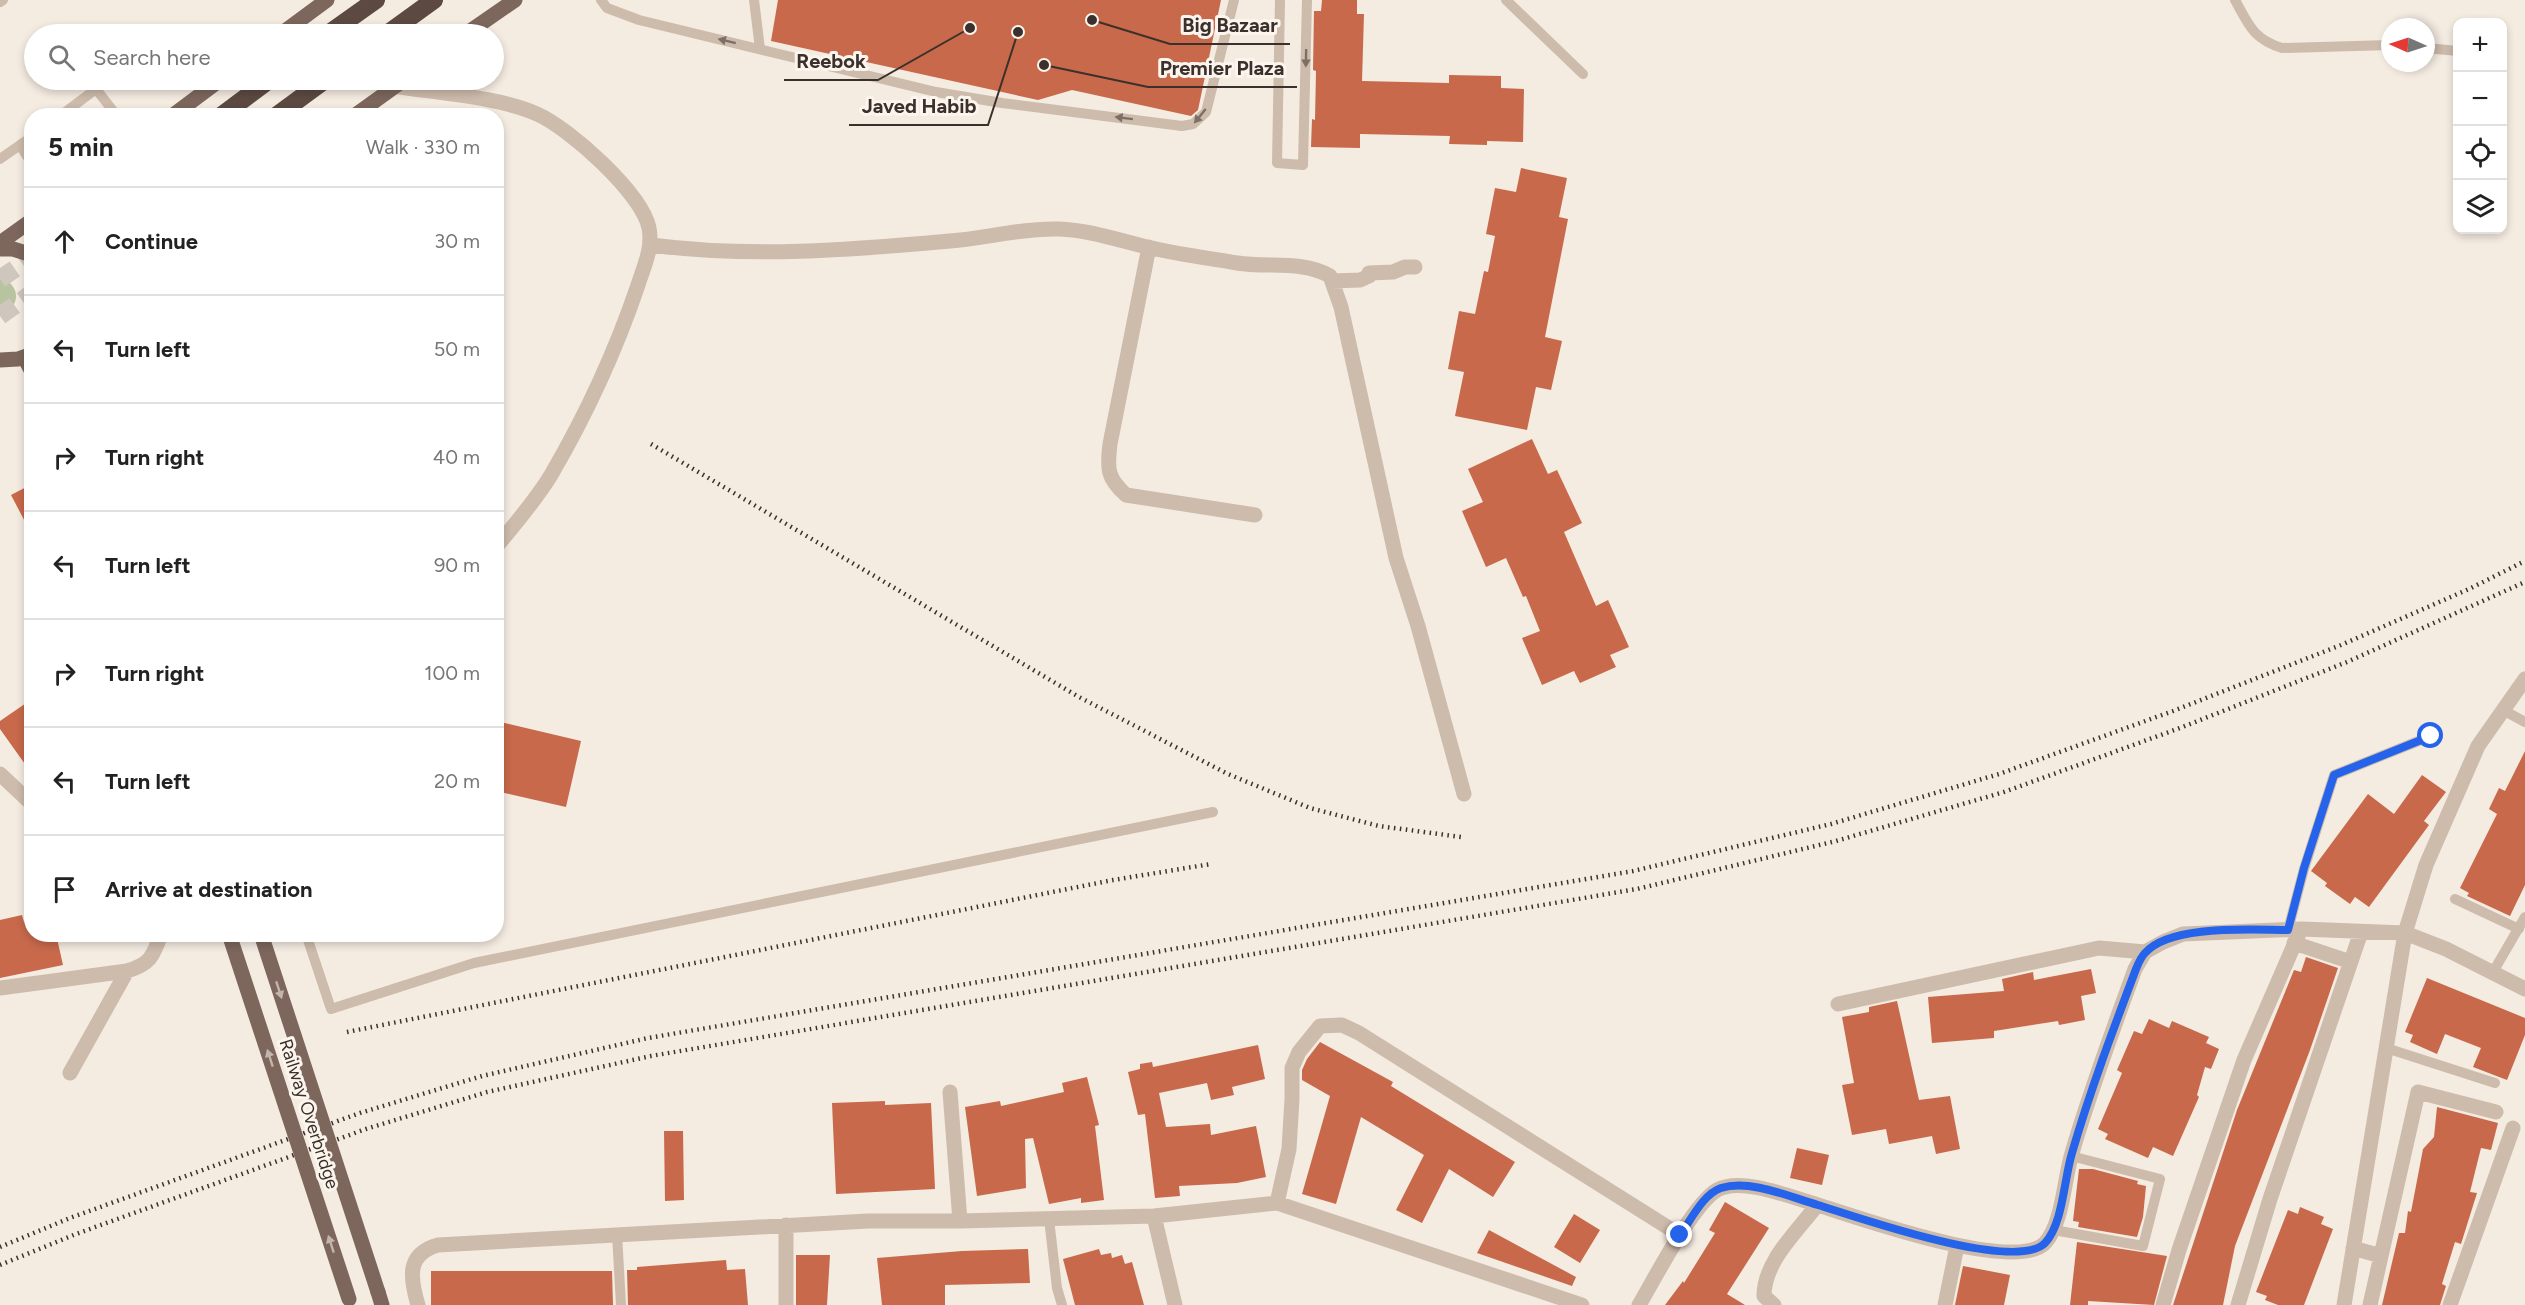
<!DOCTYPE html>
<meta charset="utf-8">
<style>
:root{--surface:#fff;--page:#f6f6f6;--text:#222;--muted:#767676;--line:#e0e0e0}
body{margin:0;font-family:Figtree,sans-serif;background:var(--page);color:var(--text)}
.controls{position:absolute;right:18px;top:18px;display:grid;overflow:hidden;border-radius:12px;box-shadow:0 3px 9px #0003}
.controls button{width:54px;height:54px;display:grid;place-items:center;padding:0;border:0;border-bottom:2px solid var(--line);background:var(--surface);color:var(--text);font:30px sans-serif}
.compass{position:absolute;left:2381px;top:18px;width:54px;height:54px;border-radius:50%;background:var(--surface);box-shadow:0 3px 9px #0003;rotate:273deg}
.stop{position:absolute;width:18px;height:18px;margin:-14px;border:4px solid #2563eb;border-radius:50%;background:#fff}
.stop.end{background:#2563eb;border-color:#fff;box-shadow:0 2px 6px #0008}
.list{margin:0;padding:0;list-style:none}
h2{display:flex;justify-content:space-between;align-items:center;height:78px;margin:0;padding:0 24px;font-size:26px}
h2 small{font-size:20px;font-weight:400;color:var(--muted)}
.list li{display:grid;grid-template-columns:39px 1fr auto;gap:18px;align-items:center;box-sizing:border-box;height:108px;padding:0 24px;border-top:2px solid var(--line)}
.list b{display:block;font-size:22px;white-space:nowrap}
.list em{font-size:20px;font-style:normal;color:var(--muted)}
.icon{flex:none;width:33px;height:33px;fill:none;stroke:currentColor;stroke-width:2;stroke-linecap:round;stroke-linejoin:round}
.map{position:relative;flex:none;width:2525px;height:1305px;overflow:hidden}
.search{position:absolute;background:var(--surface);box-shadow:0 3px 9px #0003;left:24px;top:24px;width:480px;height:66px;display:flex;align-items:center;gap:15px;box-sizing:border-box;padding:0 21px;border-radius:33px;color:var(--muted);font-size:22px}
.panel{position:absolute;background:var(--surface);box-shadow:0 3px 9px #0003;left:24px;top:108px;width:480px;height:834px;border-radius:24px}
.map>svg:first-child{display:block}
.green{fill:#b8c4a0}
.building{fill:#c8694b}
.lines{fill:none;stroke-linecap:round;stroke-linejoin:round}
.highway-tunnel{stroke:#cfc6bd;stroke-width:18;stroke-dasharray:18 9;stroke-linecap:butt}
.lane{stroke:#cdbbac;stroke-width:10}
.street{stroke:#cdbbac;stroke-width:15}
.primary{stroke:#7d675c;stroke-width:15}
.highway{stroke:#5c4a42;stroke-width:18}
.rail{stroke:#3b302b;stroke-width:4.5;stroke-dasharray:1.5 4.5;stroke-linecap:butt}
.primary-bridge{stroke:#7d675c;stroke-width:15}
.oneway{fill:#7d6f65}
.oneway2{fill:#c2b5ac}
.route{stroke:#2563eb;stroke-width:8}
.labels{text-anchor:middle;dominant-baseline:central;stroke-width:6;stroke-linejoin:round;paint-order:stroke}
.street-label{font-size:18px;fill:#3b302b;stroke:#fbf5ee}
.leader{fill:none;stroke:#3b302b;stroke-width:2}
.callout-dot{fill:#3b302b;stroke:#fbf5ee;stroke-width:2}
.callout-label{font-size:20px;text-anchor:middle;font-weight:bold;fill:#3b302b;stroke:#fbf5ee;stroke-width:6;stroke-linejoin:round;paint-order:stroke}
</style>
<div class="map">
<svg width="2525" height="1305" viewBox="0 0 2525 1305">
<rect width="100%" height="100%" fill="#f4ebe1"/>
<path class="green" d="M0,276C21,287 22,305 0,316Z"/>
<path class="building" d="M778,0H1221L1198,110L1191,116L1072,90L1038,100L771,41Z
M1322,0H1357V14H1364L1362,81L1449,83V75L1501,76V88L1524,89L1523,142L1487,141V145L1449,144L1450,136L1360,134V148L1311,147L1312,119L1315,120L1316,71L1313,70L1314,11H1321Z
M1521,168L1567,178L1559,217L1568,219L1545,337L1562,341L1551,390L1536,387L1527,430L1455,416L1464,372L1448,369L1459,311L1475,314L1484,271L1488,272L1495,236L1486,234L1495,188L1516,192Z
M1532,439L1548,474L1557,470L1582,523L1564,532L1596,606L1608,600L1629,647L1610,655L1616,667L1580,683L1574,671L1542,685L1522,638L1540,631L1526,596L1523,597L1506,558L1486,567L1462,511L1483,502L1468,469Z
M32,484V535L11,495Z
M32,699V774L0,729V721Z
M496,721L581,741L566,807L496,791Z
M2525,751V885L2510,916L2467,896L2469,893L2460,888L2497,814L2489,809L2499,788L2505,791Z
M2422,775L2446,792L2424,821L2429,825L2369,907L2355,897L2350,904L2325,886L2327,883L2311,871L2368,794L2394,814Z
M22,915L24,922L32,920V934H56L63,965L0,978V920Z
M2306,957L2338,968L2310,1050L2235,1246L2223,1305H2173L2237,1110L2294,970L2301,972Z
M2091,969L2096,993L2081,996L2085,1020L2059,1025L2058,1021L1994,1031V1038L1932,1043L1928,997L2004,991L2002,979L2033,972L2034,980Z
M2427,978L2525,1018V1035L2507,1080L2473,1067L2481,1048L2445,1034L2437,1054L2410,1042L2413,1035L2405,1032Z
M1897,1001L1919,1100L1950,1096L1960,1149L1936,1154L1932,1136L1889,1144L1886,1129L1852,1135L1842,1085L1854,1083L1842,1017L1869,1012V1007Z
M2149,1019L2169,1028L2172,1021L2209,1037L2206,1043L2219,1049L2211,1069L2205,1067L2197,1095L2199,1097L2173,1156L2153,1147L2148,1158L2105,1139L2108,1134L2098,1129L2122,1073L2117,1070L2134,1031L2142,1034Z
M1320,1042L1393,1082L1391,1086L1515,1162L1493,1197L1449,1169L1422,1223L1396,1210L1424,1155L1361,1117L1336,1204L1302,1194L1330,1096L1302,1080V1070L1307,1059Z
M1258,1045L1265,1079L1232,1087L1234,1095L1211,1100L1207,1083L1159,1093L1166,1127L1210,1124L1211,1135L1256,1126L1266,1177L1237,1183L1179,1186L1180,1196L1155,1198L1145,1114L1138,1115L1128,1072L1140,1069V1064L1152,1062L1153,1067Z
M1087,1077L1099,1125L1095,1126L1104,1200L1081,1203V1198L1049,1204L1033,1138L1025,1139L1026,1188L977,1196L965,1107L1000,1101L1001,1106L1064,1092L1062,1083Z
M885,1101V1105L931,1103L935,1189L836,1194L832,1103Z
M2437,1107L2498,1123L2491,1150L2481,1148L2470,1192L2477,1193L2461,1244L2455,1242L2442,1284L2446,1286L2440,1305H2382L2399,1233H2405L2408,1211L2411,1212L2423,1149L2434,1137Z
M664,1131H683L684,1200L665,1201Z
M1797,1148L1829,1155L1822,1185L1790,1178Z
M2079,1169H2093L2138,1181L2137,1184L2146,1186L2143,1217L2137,1237L2078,1227L2079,1222L2073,1221Z
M1725,1202L1769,1228L1727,1294L1745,1305H1665L1683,1281L1684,1283L1715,1233L1709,1230Z
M2300,1207L2324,1217L2321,1224L2333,1229L2304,1305H2278L2265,1300L2267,1296L2256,1292L2288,1210L2298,1214Z
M1574,1214L1600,1230L1580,1263L1554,1247Z
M1489,1230L1576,1277L1572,1286L1477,1253Z
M2077,1242L2167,1256L2154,1305L2088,1301V1305H2070Z
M1028,1249L1030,1283L945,1285V1305H882L877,1258L962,1251Z
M1099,1249L1101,1255L1111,1253L1112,1258L1122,1255L1125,1264L1132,1262L1144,1305H1075L1063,1259Z
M796,1255H830L827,1305H796Z
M726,1260L727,1270L745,1269L748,1305H628L627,1270H637V1267Z
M1963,1266L2010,1275L2004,1305H1955Z
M431,1271H612L613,1305H431Z"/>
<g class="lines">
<path class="highway-tunnel" d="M0,279L32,257
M0,316L32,293"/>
<path class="lane" d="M601,0L607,8L639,20L936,92L1002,103L1182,126L1193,124L1206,112L1234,0
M754,0L760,49
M1280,0L1277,163L1303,165L1307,0
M1506,0L1583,74
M2235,0C2249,25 2253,39 2282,48L2390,45
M0,2L3,0
M2426,48L2458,51
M60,116L96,89L117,116
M20,145L32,137
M0,159L20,145L32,164
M2503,710L2525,722
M2455,899L2519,929
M2288,930L2304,869L2334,775L2431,736
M306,934L331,1009L474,963L1213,812
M2493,972L2525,917
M2386,1048L2495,1083
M1049,1219L1057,1288L1062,1305
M2054,1230L2143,1246L2160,1179L2071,1156
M617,1234L621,1305"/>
<path class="street" d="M394,86C436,93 500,97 537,114C569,128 642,193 649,228C653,248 644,266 638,285C616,350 586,415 551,475C536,500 515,524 496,547
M651,245C750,258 851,250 950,241C987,238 1022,228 1059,229C1089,230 1118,240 1147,247C1177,254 1207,258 1237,263C1268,268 1302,260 1330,276L1341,307L1396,558L1418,626L1464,794
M1149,247L1110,444C1107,469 1107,478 1126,495L1255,515
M1332,281L1360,280L1369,276V273L1393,272L1405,267H1415
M0,774L32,804
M2294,943L2351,962
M0,988L127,971C150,964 153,957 161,934
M1838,1004L2099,948L2145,952
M70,1073L127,971
M950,1092L960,1221
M1277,1203L1289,1149L1292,1099V1068L1299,1052L1320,1026L1342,1025L1359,1033L1680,1235
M1154,1216L1175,1305
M786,1225V1305
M2353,1248L2381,1256L2370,1305
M2381,1256L2418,1092L2496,1112
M418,1305C410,1278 406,1254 438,1245L868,1221H960L1154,1216L1277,1203L1582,1305
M1639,1305C1655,1278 1693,1204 1717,1190C1742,1176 1793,1198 1818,1205C1857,1217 2016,1274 2045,1243C2063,1223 2064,1179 2072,1153C2090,1091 2113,1030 2135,969L2145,952L2163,942L2183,934L2301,929L2405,933L2446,949L2525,989
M1774,1305L1764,1296C1764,1261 1797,1232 1817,1205
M1945,1305L1957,1246
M2163,1305L2179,1250L2244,1060L2301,929
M2238,1305L2270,1199L2361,932
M2344,1305L2405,933L2426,865L2478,746L2525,679
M2450,1305L2513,1128"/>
<path class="primary" d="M281,34L327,0
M466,34L515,0
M172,116L220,80
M354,116L404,80
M0,243L32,220
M0,249H13L32,255
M24,357L32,372
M0,360L18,359L32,354
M378,1292L382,1305"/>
<path class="highway" d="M328,34L376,0
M387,34L434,0
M221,116L269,80
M276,116L325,80"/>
<path class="rail" d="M651,444L1079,697L1228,774L1310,808L1379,826L1461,837
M347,1032L1113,880L1211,864
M0,1247L70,1218L360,1113L482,1076L648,1038L1633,871L1831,824L1999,774L2173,711L2341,645L2469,589L2525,561
M0,1265L76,1234L366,1129L487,1092L651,1056L1637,889L1836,841L2004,792L2180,728L2347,662L2525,582"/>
<path class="primary-bridge" d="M229,934L349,1299
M261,934L378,1292"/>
</g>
<defs><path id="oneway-solid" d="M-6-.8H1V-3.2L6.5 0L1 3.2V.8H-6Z" transform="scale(1.5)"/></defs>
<g class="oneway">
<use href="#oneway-solid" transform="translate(727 41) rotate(-166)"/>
<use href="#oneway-solid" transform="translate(1306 58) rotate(91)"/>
<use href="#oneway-solid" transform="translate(1200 116) rotate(129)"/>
<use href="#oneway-solid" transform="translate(1124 118) rotate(-173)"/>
</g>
<g class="oneway2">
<use href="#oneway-solid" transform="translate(279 990) rotate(72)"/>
<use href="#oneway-solid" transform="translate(270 1058) rotate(-108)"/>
<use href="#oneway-solid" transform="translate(331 1244) rotate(-108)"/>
</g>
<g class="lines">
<path class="route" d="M1680,1235C1691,1220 1703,1194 1721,1188C1750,1179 1790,1197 1818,1205C1857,1217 2016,1273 2045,1243C2063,1224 2064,1179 2072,1153C2090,1091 2113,1030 2136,969C2138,964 2141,957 2145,953C2170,924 2252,930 2288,930L2304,868L2334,775L2431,736"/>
</g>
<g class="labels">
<g class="street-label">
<text transform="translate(309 1114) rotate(72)">Railway Overbridge</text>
</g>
</g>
<path class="leader" d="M1092 20L1170 44H1290M970 28L878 80H784M1044 65L1148 87H1297M1018 32L988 125H849"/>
<g class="callout-dot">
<circle cx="1092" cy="20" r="6"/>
<circle cx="970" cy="28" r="6"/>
<circle cx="1044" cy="65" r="6"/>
<circle cx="1018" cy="32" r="6"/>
</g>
<g class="callout-label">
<text x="1230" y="32">Big Bazaar</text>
<text x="831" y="68">Reebok</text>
<text x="1222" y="75">Premier Plaza</text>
<text x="919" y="113">Javed Habib</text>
</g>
</svg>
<div class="controls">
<button>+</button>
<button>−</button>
<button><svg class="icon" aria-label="locate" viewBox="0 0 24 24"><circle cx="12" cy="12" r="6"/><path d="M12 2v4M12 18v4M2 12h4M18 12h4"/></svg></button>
<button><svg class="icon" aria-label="layers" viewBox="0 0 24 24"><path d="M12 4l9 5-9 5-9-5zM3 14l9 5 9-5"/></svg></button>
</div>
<svg class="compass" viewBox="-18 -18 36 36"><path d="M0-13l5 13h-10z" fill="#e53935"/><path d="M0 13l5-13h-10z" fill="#767676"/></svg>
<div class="stop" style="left:2431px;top:736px"></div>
<div class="stop end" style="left:1680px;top:1235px"></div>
<div class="search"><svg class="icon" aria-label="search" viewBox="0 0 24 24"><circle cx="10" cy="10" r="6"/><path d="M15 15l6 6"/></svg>Search here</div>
<section class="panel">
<h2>5 min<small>Walk · 330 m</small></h2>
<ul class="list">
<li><svg class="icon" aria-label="ahead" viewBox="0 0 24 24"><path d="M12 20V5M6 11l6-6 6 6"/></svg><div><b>Continue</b></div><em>30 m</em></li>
<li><svg class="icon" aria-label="left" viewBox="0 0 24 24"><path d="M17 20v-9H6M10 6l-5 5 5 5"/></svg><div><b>Turn left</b></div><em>50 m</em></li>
<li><svg class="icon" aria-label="right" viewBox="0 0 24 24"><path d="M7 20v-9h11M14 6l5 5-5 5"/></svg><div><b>Turn right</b></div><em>40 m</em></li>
<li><svg class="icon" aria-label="left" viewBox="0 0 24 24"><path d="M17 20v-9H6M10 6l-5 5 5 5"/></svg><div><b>Turn left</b></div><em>90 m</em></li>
<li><svg class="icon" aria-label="right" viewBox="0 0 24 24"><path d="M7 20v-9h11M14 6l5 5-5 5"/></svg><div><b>Turn right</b></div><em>100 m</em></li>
<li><svg class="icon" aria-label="left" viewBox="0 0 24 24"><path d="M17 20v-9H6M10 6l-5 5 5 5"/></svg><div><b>Turn left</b></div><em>20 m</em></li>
<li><svg class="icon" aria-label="arrive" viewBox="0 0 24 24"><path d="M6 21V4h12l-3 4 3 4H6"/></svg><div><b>Arrive at destination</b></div></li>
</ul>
</section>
</div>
